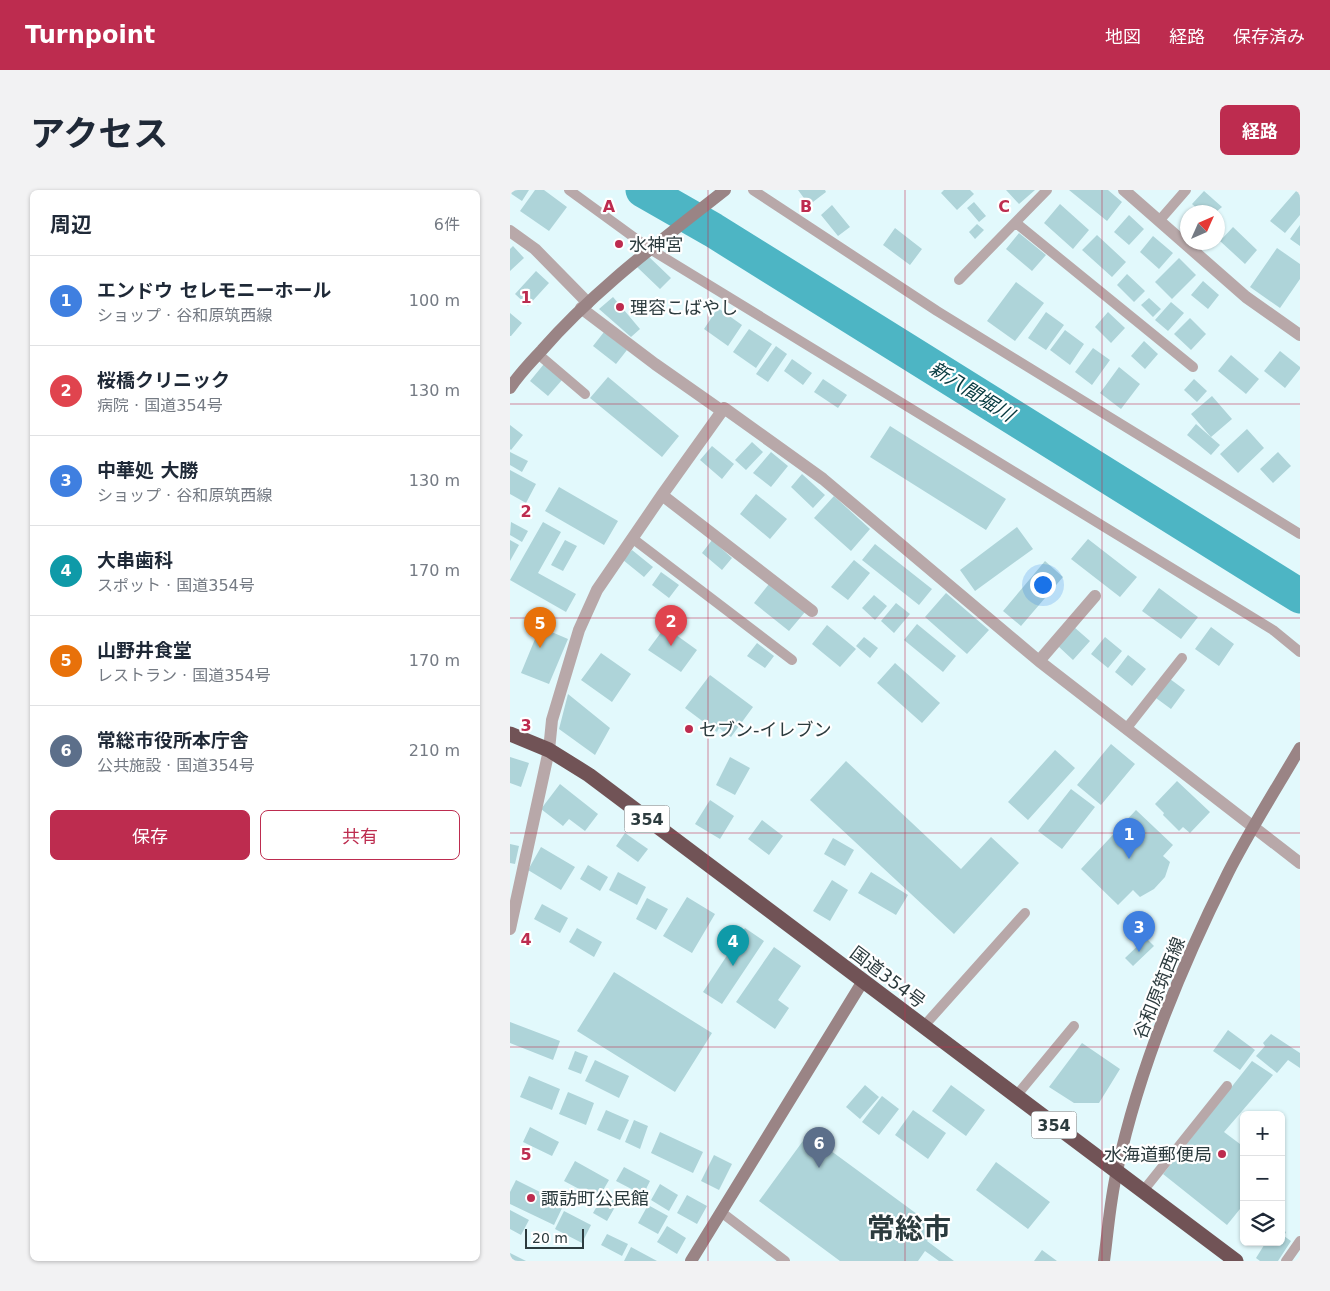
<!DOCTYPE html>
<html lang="ja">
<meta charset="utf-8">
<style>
:root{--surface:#fff;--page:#f2f2f3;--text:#1f2937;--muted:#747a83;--line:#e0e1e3;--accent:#bd2c4f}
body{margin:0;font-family:"DejaVu Sans","Noto Sans JP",sans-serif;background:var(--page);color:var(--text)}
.controls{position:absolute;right:15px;bottom:15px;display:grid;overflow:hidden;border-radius:8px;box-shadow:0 1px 4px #0004}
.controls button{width:45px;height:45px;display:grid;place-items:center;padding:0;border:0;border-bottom:1px solid var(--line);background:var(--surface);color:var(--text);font:25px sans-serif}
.compass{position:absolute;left:670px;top:15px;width:45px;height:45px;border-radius:50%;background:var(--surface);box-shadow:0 1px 4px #0004;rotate:45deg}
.scale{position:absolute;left:15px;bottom:12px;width:59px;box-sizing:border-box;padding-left:5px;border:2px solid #2c3b3e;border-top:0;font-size:14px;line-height:18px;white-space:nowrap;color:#2c3b3e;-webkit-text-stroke:4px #fff;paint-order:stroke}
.you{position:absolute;left:532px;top:394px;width:18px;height:18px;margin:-12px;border:4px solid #fff;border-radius:50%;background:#1a73e8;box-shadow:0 0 0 8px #1a73e833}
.badge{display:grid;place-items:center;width:32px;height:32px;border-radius:50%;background:var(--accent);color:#fff;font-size:16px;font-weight:700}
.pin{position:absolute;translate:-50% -41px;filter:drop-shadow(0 1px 2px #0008)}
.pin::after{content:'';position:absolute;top:26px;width:18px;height:15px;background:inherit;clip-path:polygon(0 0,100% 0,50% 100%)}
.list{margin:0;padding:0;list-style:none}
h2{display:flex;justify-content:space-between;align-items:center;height:65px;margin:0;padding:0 20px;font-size:21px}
h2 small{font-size:16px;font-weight:400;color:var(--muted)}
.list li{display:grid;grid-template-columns:32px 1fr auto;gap:15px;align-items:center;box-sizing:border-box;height:90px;padding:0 20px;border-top:1px solid var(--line)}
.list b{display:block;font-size:19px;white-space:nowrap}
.list p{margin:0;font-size:16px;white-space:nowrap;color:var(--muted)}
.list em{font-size:16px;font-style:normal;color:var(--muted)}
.actions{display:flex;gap:10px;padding:15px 20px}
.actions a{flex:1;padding:11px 0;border:1px solid var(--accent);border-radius:8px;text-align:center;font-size:18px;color:var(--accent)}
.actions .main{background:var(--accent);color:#fff}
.icon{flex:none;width:28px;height:28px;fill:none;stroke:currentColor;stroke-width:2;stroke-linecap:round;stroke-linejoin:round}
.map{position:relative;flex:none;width:790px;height:1071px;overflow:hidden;border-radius:8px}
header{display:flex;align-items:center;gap:30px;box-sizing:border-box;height:70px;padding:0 25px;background:var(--accent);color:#fff}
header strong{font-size:24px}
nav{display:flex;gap:28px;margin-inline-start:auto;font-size:18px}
.intro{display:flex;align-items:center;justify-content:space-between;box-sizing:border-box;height:120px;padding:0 30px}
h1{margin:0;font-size:35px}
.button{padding:12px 22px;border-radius:8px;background:var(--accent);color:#fff;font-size:18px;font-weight:700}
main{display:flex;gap:30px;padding:0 30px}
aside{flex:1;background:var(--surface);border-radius:8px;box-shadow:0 1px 4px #0004}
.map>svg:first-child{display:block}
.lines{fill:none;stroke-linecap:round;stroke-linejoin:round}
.river{stroke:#4db5c4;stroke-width:35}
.building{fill:#aed4d9}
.lane{stroke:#b8a8a9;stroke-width:10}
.street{stroke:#b8a8a9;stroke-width:12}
.secondary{stroke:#9a8485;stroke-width:12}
.highway{stroke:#715356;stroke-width:15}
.grid{fill:none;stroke:#bd2c4f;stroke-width:1;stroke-opacity:0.55}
.poi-dot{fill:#bd2c4f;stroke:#fff;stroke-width:2}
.labels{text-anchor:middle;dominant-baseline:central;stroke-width:4.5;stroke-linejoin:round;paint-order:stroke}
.shield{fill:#fff;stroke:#6b7678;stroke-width:1}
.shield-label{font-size:16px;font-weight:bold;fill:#2c3b3e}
.poi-label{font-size:18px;fill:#2c3b3e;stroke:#fff;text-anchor:start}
.street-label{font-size:18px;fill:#2c3b3e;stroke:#fff}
.water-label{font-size:19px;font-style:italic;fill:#06393f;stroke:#fff}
.town-label{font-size:28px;font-weight:bold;fill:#2c3b3e;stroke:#fff}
.grid-label{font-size:16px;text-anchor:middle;font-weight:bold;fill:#bd2c4f;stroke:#fff;stroke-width:4.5;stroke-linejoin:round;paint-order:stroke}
</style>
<header>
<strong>Turnpoint</strong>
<nav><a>地図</a><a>経路</a><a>保存済み</a></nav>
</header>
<div class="intro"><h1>アクセス</h1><a class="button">経路</a></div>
<main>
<aside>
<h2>周辺<small>6件</small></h2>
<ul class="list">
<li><span class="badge" style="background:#3f7fe0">1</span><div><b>エンドウ セレモニーホール</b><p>ショップ · 谷和原筑西線</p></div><em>100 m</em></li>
<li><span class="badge" style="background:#e0444e">2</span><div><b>桜橋クリニック</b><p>病院 · 国道354号</p></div><em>130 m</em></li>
<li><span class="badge" style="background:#3f7fe0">3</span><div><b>中華処 大勝</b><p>ショップ · 谷和原筑西線</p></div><em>130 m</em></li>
<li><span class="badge" style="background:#0f9aa8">4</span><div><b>大串歯科</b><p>スポット · 国道354号</p></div><em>170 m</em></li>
<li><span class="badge" style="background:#e8710a">5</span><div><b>山野井食堂</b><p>レストラン · 国道354号</p></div><em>170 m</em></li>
<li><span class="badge" style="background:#5c6f8a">6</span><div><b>常総市役所本庁舎</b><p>公共施設 · 国道354号</p></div><em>210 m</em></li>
</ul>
<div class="actions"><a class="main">保存</a><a>共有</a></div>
</aside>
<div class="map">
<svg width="790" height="1071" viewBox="0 0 790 1071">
<rect width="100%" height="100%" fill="#e2f9fc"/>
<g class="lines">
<path class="river" d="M133,0L203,40L790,406"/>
</g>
<path class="building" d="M0,0H19L12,11L0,3Z
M25,0H34L57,17L39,41L10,21Z
M288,0H315L316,2L299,15Z
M434,0H460L464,4L447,20L431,3Z
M496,0H525L509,14Z
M559,0H598L612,12L597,31Z
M787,0H790V25L775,43L760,31Z
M694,1L712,17L706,22H691L682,14Z
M464,12L476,26L469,32L457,18Z
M550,14L579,40L563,59L534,33Z
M322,15L340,37L328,46L311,25Z
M619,25L634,39L619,55L604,42Z
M467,34L474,40L465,49L459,42Z
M790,35V56L780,49Z
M723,37L747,60L735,74L710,51Z
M385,38L412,59L400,75L373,55Z
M509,43L536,65L522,81L496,59Z
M587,45L616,72L602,87L572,60Z
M643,46L663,63L649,79L630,62Z
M3,56L14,68L0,81V59Z
M767,58L790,74V89L770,118L740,97Z
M137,65L161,88L150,99L127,77Z
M669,68L686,85L662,109L645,92Z
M26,81L39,93L18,116L5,104Z
M617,84L635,101L624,112L607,95Z
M693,91L709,105L698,119L681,105Z
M506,92L534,113L505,151L477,131Z
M103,107L130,139L121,147L89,119Z
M639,108L651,119L643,127L631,115Z
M661,112L674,123L658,141L645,130Z
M208,118L232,135L218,156L194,139Z
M536,122L554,135L536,160L518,148Z
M598,122L615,138L601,153L585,137Z
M0,123L12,133L1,146H0Z
M680,128L696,144L681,160L664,144Z
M239,139L262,154L246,178L223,162Z
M555,140L574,154L560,175L540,160Z
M94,142L117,160L106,174L83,156Z
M634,151L648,164L635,179L621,166Z
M266,156L277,164L258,192L246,184Z
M583,158L600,170L582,195L565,182Z
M770,161L790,177V179L775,198L754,181Z
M721,165L749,189L736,204L708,181Z
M282,169L302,183L293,195L274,181Z
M34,174L52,190L38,206L20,191Z
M609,177L630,194L611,219L590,203Z
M98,187L169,246L152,267L80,208Z
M313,189L337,205L328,218L304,202Z
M684,189L697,201L687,212L674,200Z
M702,206L722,229L701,247L681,224Z
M686,234L710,255L701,265L677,245Z
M0,235L13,245L1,260L0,259Z
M380,236L496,309L476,340L360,267Z
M737,239L754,258L728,283L710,264Z
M242,252L253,262L236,280L225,270Z
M202,256L224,274L212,289L190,270Z
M0,262L18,271L12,282L0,275Z
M261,262L278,276L261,297L243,283Z
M768,262L781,276L763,293L750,279Z
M0,280L26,294L16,313L0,304Z
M292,284L315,305L303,318L281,297Z
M49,297L108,331L94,355L35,321Z
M246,304L277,329L260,349L230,324Z
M324,306L360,339L341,361L304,328Z
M1,332L18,341L12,352L0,345Z
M33,332L51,342L28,383L66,404L56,422L0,390Z
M507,337L523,359L465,401L450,380Z
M578,349L627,387L610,407L561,369Z
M0,350L9,355L0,371Z
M55,350L67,356L53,381L41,375Z
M202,350L222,368L212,380L192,363Z
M365,354L422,399L409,415L352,370Z
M122,360L143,377L134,387L113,370Z
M344,370L360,383L338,410L321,397Z
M535,371L553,387L511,436L493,421Z
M151,382L169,395L159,408L142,395Z
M259,394L295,422L279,441L244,413Z
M649,398L688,427L671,449L632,421Z
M436,403L479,440L457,464L415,427Z
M364,405L377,416L365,430L352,418Z
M386,413L400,424L384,443L371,431Z
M407,434L446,466L433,482L394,450Z
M317,435L346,459L330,477L302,454Z
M30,437L58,449L39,494L11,483Z
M155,437L187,460L171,482L138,460Z
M564,437L580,451L563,470L548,456Z
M701,437L724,454L709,476L685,459Z
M354,447L368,458L360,468L346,456Z
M595,447L612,461L598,478L581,464Z
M247,453L264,466L255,478L237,466Z
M91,463L121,484L102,512L71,490Z
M618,465L636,479L622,496L605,482Z
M385,473L430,513L412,533L367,493Z
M200,485L243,517L221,547L209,538L207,542L175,518Z
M660,489L675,500L661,519L646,508Z
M58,504L100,538L85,565L49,539Z
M601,554L625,574L591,615L567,595Z
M545,560L565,578L518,630L498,612Z
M0,567L19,573L11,597L0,593Z
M220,567L240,578L225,605L206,595Z
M336,571L451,679L481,647L509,673L444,744L300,610Z
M667,591L700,622L680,643L673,637L669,641L653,625L654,623L645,614Z
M50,594L88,624L75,641L59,629L53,636L31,619Z
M561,599L585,617L552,659L528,641Z
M200,610L224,626L210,649L185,634Z
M626,620L663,655L653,666L660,672L655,687L644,699L630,707L623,700L608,715L571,679Z
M252,630L273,646L259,665L238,649Z
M115,643L138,659L128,672L106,656Z
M323,648L344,660L335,676L314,664Z
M0,654L9,656L5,674L0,673Z
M31,657L65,677L51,700L18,680Z
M78,675L98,687L90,701L70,689Z
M108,682L136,697L127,715L99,700Z
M361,682L398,705L386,725L348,703Z
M322,690L338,700L320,731L303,721Z
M177,707L205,724L182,763L153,746Z
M137,708L158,719L146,740L126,729Z
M32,714L58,728L50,743L24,729Z
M67,738L92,752L84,767L59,752Z
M235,738L254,751L212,814L193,802Z
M636,748L644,756L623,776L615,768Z
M264,757L291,776L268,810L279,818L265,839L226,812Z
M104,782L202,843L165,902L67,841Z
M0,832L50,851L43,870L0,853Z
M718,840L745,860L730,880L703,861Z
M761,844L790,863V878L778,870L767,883L746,866L755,856L753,853Z
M572,853L610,879L589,913H564L539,897Z
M65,861L78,866L71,884L58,879Z
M85,870L119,886L109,908L75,891Z
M742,871L763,885L714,942L734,957V1014L717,1035L653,984Z
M19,886L50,899L42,920L10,907Z
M355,895L369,907L350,929L336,917Z
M441,895L475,920L456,946L422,921Z
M58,902L84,913L76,935L49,924Z
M372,906L389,919L369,945L352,932Z
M96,920L119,930L110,950L87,940Z
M403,920L436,943L418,969L385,945Z
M124,930L138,936L130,959L115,952Z
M20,937L49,952L42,966L13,952Z
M150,942L193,962L183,983L141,963Z
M298,944L426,1038L417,1051L444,1071H429L415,1061L408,1071H330L249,1011Z
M204,965L222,974L209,1000L191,991Z
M65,971L99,990L88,1009L54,991Z
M486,972L540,1012L518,1039L466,1000Z
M114,977L140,991L133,1005L106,991Z
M6,990L54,1014L44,1035L0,1014V1002Z
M150,994L168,1005L159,1021L141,1010Z
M95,1002L109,1010L97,1031L83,1023Z
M177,1005L197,1016L187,1034L167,1023Z
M138,1015L158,1026L148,1044L128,1033Z
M0,1020L19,1030L11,1045L0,1039Z
M54,1021L81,1035L72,1053L45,1039Z
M157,1036L176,1048L167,1064L147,1052Z
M771,1039L776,1042L774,1046L781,1051L768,1071H750L746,1068L756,1052H771Z
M97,1044L118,1054L112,1066L91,1055Z
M121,1057L147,1071H114Z
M532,1060L547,1071H524Z
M0,1063L16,1071H0Z"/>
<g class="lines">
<path class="lane" d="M59,0L140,59L763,440L790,462
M243,0L427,121L790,344
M649,31L676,0
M506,33L683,177
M449,90L537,0
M28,164L75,204
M122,348L282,470
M616,539L672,468
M413,837L515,723
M506,906L564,836
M633,1001L717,896
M211,1022L275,1071
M776,1071L790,1051"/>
<path class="street" d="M614,0L736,107L790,145
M0,41L25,59L78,113
M71,118L145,174L212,221L214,218L313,289L529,471L790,673
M152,305L302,421
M529,471L585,406
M0,739L39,560L42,530L69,440L87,400L152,305L212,221"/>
<path class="secondary" d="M0,198C9,184 21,172 32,160C85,99 152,50 215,0
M181,1071L353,791
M594,1071C598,1041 600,1010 607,981C629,877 671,777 718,683C740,640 766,599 790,558"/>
<path class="highway" d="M0,544L39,560L79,585L726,1071"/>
</g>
<path class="grid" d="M198,0V1071M395,0V1071M592,0V1071M0,214H790M0,428H790M0,643H790M0,857H790"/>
<g class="poi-dot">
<circle cx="109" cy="54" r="5"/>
<circle cx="110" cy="117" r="5"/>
<circle cx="179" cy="539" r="5"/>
<circle cx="712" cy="964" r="5"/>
<circle cx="21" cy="1008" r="5"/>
</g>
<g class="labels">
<g class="shield">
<rect x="114.5" y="615.5" width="45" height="27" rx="4"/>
<rect x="521.5" y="921.5" width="45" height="27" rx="4"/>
</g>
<g class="shield-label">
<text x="137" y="629">354</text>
<text x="544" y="935">354</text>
</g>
<g class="poi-label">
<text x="119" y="54">水神宮</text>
<text x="120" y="117">理容こばやし</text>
<text x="189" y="539">セブン-イレブン</text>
<text x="702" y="964" text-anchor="end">水海道郵便局</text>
<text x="31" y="1008">諏訪町公民館</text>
</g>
<g class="street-label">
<text transform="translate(378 787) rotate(37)">国道354号</text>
<text transform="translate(649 798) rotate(-68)">谷和原筑西線</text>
</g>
<g class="water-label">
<text transform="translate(462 201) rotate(32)">新八間堀川</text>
</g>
<g class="town-label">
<text x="399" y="1038">常総市</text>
</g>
</g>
<g class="grid-label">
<text x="99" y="22">A</text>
<text x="296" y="22">B</text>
<text x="494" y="22">C</text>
<text x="16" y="113">1</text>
<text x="16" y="327">2</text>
<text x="16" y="541">3</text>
<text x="16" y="755">4</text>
<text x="16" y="970">5</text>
</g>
</svg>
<div class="controls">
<button>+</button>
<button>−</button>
<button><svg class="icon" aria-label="layers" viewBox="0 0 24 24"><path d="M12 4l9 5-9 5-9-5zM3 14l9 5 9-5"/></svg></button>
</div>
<svg class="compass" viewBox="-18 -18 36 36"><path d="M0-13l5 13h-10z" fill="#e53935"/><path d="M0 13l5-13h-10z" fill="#747a83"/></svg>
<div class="scale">20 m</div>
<div class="you"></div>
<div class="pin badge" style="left:619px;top:669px;background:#3f7fe0">1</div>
<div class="pin badge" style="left:161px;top:456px;background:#e0444e">2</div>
<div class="pin badge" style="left:629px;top:762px;background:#3f7fe0">3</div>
<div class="pin badge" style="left:223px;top:776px;background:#0f9aa8">4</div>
<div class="pin badge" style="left:30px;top:458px;background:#e8710a">5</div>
<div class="pin badge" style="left:309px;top:978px;background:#5c6f8a">6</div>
</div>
</main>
